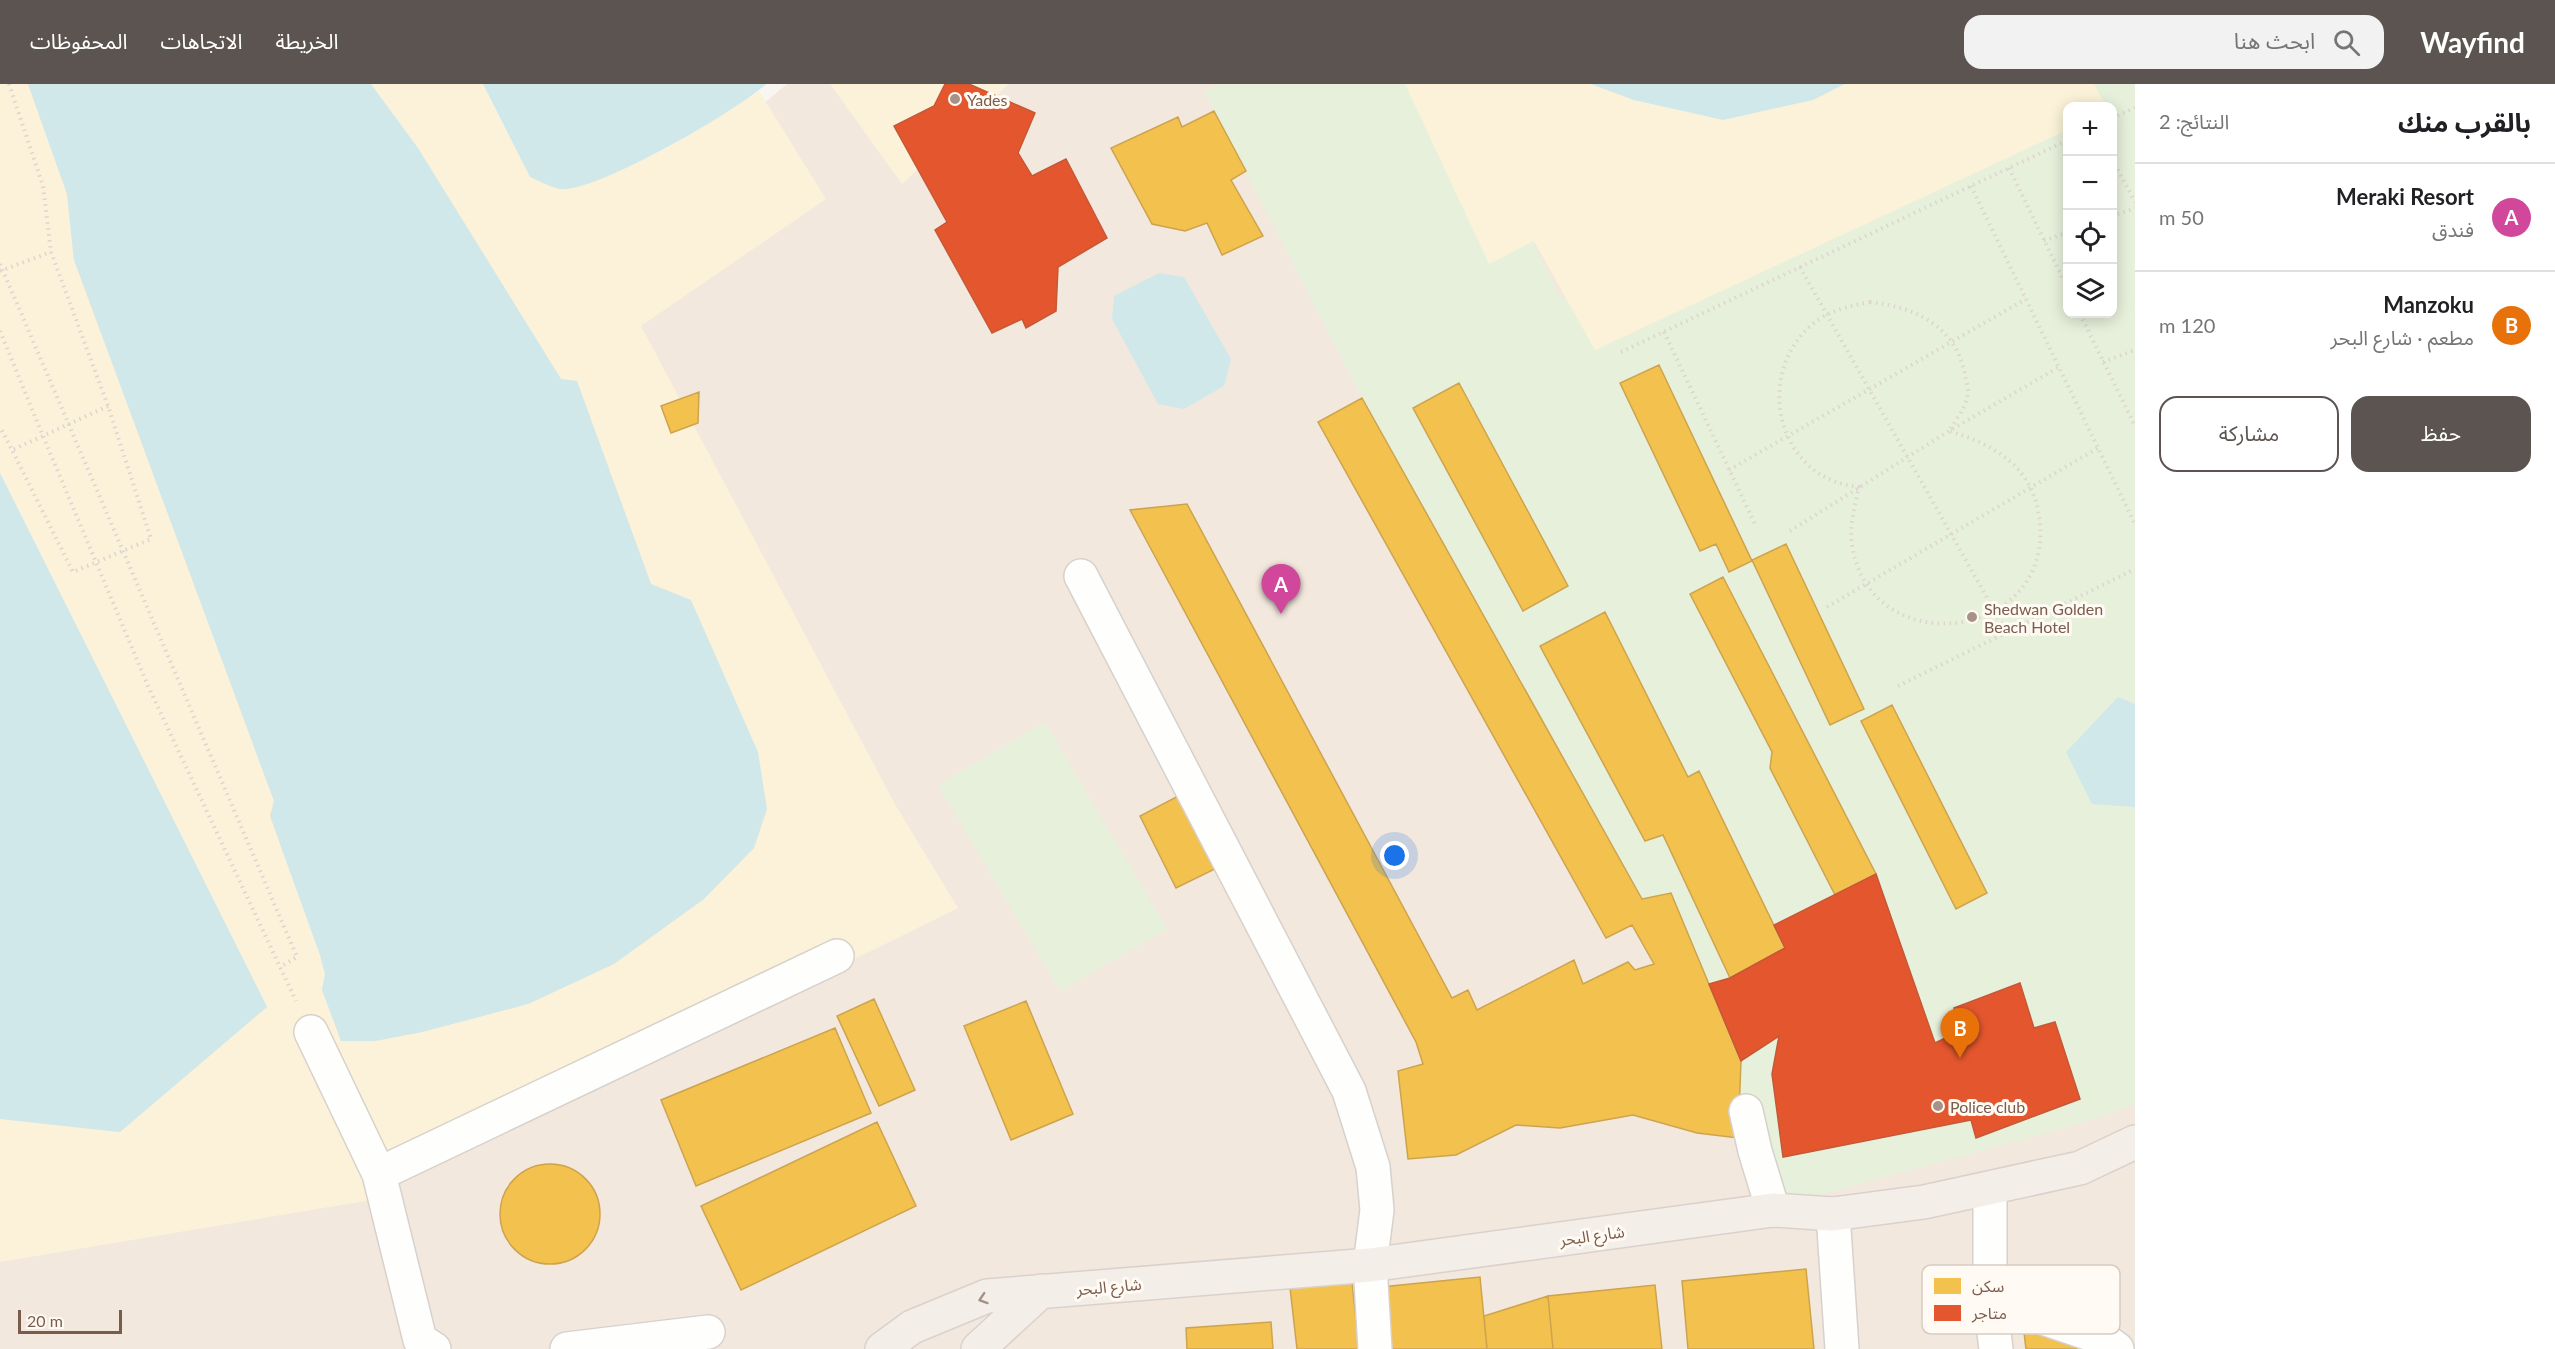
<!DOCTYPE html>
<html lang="ar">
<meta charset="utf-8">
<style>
:root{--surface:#fff;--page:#f2f2f2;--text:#202124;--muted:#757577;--line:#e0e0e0;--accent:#5c5450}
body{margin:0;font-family:Lato,"Noto Sans Arabic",sans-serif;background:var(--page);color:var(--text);direction:rtl}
.controls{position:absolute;right:18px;top:18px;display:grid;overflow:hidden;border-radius:12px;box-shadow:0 3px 15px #0003}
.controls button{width:54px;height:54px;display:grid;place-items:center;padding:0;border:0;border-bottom:2px solid var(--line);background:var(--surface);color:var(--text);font:30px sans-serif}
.scale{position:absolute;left:18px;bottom:15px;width:104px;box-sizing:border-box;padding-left:6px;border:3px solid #7a5c4d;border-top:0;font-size:16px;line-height:21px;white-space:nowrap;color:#7a5c4d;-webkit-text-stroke:4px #fffaf3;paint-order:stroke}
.you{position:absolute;left:1395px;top:772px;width:21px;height:21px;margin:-15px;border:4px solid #fff;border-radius:50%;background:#1a73e8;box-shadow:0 0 0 9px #1a73e833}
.badge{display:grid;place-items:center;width:39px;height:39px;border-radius:50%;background:var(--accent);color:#fff;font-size:20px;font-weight:700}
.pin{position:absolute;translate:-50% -50px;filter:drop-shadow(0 2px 3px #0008)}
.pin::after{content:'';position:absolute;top:32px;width:21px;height:18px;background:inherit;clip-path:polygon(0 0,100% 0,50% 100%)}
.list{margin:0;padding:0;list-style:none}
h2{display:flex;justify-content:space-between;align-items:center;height:78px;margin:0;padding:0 24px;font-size:26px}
h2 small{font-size:20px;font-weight:400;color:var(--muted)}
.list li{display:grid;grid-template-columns:39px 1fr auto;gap:18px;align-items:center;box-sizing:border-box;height:108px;padding:0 24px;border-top:2px solid var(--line)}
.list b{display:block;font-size:22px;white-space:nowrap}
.list p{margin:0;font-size:20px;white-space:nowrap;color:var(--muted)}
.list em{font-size:20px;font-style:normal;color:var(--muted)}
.actions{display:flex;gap:12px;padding:18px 24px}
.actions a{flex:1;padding:14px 0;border:2px solid var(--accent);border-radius:18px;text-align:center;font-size:21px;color:var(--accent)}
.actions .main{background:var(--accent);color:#fff}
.icon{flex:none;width:33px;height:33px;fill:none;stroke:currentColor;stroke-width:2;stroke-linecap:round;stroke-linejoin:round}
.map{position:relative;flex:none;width:2135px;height:1265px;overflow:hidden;direction:ltr}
header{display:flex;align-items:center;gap:36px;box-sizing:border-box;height:84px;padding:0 30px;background:var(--accent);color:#fff}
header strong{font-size:28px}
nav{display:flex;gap:33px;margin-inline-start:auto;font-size:21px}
.search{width:420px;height:54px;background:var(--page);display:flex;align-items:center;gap:15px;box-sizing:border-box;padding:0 21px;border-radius:18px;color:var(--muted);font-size:22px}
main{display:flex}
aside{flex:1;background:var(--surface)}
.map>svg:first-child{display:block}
.residential{fill:#f2e8de;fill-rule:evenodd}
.green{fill:#e7f0db;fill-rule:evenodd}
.sand{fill:#fbf2d9}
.water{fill:#d0e8ea}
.homes{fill:#f2c14e;stroke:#cea34e;stroke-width:1.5}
.shops{fill:#e4572e;stroke:#c45837;stroke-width:1.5}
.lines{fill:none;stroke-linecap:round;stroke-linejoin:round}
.minor-casing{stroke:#d7d1cb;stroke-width:36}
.major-casing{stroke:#dad1cc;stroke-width:36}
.path{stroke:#dcd5d0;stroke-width:4;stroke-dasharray:1.5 4.5;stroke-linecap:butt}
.minor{stroke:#fefefd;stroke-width:33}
.major{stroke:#f3eee8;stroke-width:33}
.oneway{stroke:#a48f83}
.poi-dot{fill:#a69286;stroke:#fffaf3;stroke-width:2}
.labels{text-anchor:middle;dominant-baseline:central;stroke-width:6;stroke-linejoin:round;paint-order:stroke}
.poi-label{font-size:16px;fill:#7a5c4d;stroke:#fffaf3;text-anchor:start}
.street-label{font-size:16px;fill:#7a5c4d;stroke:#fffaf3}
.key{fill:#fffaf3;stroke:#d7cbc1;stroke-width:1.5}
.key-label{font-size:16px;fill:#7a5c4d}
</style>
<header>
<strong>Wayfind</strong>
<div class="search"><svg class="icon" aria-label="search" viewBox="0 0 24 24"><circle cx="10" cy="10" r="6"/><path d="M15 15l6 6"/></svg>ابحث هنا</div>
<nav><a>الخريطة</a><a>الاتجاهات</a><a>المحفوظات</a></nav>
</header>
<main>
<aside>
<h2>بالقرب منك<small>النتائج: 2</small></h2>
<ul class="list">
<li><span class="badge" style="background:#d1479c">A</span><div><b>Meraki Resort</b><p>فندق</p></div><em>50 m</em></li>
<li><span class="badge" style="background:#e8710a">B</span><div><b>Manzoku</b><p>مطعم · شارع البحر</p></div><em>120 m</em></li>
</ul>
<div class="actions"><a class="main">حفظ</a><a>مشاركة</a></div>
</aside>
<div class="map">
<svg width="2135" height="1265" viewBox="0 0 2135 1265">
<rect width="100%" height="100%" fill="#f9f5f0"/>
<path class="residential" d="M0,0H28L37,20L495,143L736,43L787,0H1624L1825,9L1849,0H2135V1265H0V1056L121,633L0,389ZM2068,22H2112V230H2068Z"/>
<path class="green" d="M1219,0H1408L1522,136L1562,216L2035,0H2135V1020L2076,1041L1790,1119L1376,341L1204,7ZM2068,22H2112V230H2068Z
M1045,638L1167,845L1060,907L938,701Z"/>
<path class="sand" d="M0,0H28L67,110L74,176L274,717L270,732L320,871L325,890L322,906L375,957L422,948L528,920L613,880L704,815L691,516L651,500L577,298L561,295L418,64L371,0H483L506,47L561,105C634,89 697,48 759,7L826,115L641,242L896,722L958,824L365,1117L0,1178V1035L120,1048L267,923L0,389Z
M830,0H1009L902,100Z
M1405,0H1591L1634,16H1813L1845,0H2094L2106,22H2068L2067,46L1595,266L1534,157L1489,180Z"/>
<path class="water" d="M28,0H371L418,64L561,295L577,297L651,500L691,516L758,668L767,725L754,764L704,815L614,880L528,920L422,948L375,957H341L322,906L325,890L320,871L270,732L274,717L74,176L67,110Z
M483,0H766C739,26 594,110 560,105C550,103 539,97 530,93Z
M1591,0H1845L1813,16L1723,36L1634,16Z
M1159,189L1184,193L1231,275L1224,302L1184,325L1158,320L1112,235L1114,212Z
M0,389L267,923L120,1048L0,1035Z
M2118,613L2135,620V723L2092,720L2066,668Z"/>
<path class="homes" d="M1214,27L1246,87L1231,96L1263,152L1222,171L1207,139L1185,147L1152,140L1111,64L1178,33L1182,43Z
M1659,281L1752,477L1729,488L1716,460L1700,467L1620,299Z
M1459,299L1568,502L1523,527L1413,324Z
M699,308L698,339L671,349L661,322Z
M1362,314L1642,815L1671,809L1741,977L1738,1054L1697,1049L1633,1031L1560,1044L1516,1041L1456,1071L1408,1075L1398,987L1423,980L1416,958L1130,426L1187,420L1452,914L1468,906L1477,926L1574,876L1583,900L1628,878L1635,886L1654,880L1632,841L1606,854L1318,338Z
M1786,460L1864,625L1830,641L1752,476Z
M1723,493L1876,790L1835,811L1770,684L1772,668L1690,510Z
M1605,528L1688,693L1699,687L1785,864L1730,894L1663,751L1645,757L1540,562Z
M1892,621L1987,809L1956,825L1861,637Z
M1182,710L1219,783L1176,804L1140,732Z
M874,915L915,1006L879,1022L837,932Z
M1026,917L1073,1030L1011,1056L964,942Z
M835,944L871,1029L696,1102L661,1016Z
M877,1038L916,1122L741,1206L701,1122Z
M500 1130a50 50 0 1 1 100 0a50 50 0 1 1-100 0Z
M1806,1185L1814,1265H1688L1682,1197Z
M1351,1189L1359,1265H1297L1289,1195Z
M1480,1193L1487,1265H1387L1381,1203Z
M1655,1201L1662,1265H1553L1548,1212Z
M1548,1212L1553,1265H1487L1484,1232Z
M1271,1238L1273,1265H1187L1186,1244Z
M2023,1240L2093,1265H2026Z"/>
<path class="shops" d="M945,0H969L1035,29L1018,69L1032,92L1066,75L1107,154L1058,183L1056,227L1026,244L1022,235L992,249L935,146L947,138L894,42L934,22Z
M1876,790L1935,959L1958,948L1954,924L2020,899L2034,944L2055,938L2080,1015L1976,1054L1971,1036L1783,1073L1772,990L1779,952L1741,977L1709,900L1730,894L1785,864L1774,841Z"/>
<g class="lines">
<defs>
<path id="minor" d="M1081,492L1349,1007L1373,1083L1377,1126L1370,1181L1375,1265
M311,948L379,1090L420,1256L434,1265
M1746,1027L1755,1067L1773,1126
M379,1090L837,872
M1990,1105V1216L1996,1265
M1833,1130L1842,1265
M1990,1216L2102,1254L2117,1265
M567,1265L708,1248"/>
<path id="major" d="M882,1265L912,1243L987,1212L1370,1181L1773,1126L1833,1130L1924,1118L2080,1084L2135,1058
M978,1265L1041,1207"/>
</defs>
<use href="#minor" class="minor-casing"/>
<use href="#major" class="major-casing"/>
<path class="path" d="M9,0L43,102L51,168L108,322L151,455L73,488L12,366
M2112,34L2135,24
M2112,75L2135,118
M2009,84L2068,205
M1971,102L2135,440
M2112,132L2135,124
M2044,157L2068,148
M0,180L297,873L280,883
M1800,183L2007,549
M0,187L51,168
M1870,218C1915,223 1956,242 1965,291C1966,297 1969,305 1968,310C1966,323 1956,336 1949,347C1990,359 2029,380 2038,426C2064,555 1871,584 1852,461C1849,442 1855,421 1859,403C1777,396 1752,289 1814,239C1830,226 1850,222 1870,218Z
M2080,230L2135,342
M0,247L43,352L12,366L0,343
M1664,248L1755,440
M1621,268L2068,56
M2103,278L2135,266
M108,322L43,352L148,602L296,917
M1729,386L2026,215
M1790,447L1949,347L2059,283
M1827,523L2098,364
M1898,602L2135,485"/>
<use href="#minor" class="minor"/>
<use href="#major" class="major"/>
</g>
<defs><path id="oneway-chevron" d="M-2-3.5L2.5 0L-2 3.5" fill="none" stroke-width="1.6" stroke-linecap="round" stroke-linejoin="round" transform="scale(1.5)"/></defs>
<use class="oneway" href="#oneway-chevron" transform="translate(983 1215) rotate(162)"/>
<g class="poi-dot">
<circle cx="955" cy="15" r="6"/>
<circle cx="1972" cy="533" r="6"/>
<circle cx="1938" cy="1022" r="6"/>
</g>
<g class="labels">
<g class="poi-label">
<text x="967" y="15">Yades</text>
<text x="1984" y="524">Shedwan Golden<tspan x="1984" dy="18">Beach Hotel</tspan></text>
<text x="1950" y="1022">Police club</text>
</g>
<g class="street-label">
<text transform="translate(1592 1151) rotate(-8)">شارع البحر</text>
<text transform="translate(1109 1202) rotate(-5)">شارع البحر</text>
</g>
</g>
<rect x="1922" y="1181" width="198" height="69" rx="9" class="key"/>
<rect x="1934" y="1194" width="27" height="16" fill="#f2c14e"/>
<rect x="1934" y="1221" width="27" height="16" fill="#e4572e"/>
<g class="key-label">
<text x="1972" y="1208">سكن</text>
<text x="1972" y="1235">متاجر</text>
</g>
</svg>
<div class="controls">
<button>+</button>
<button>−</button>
<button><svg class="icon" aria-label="locate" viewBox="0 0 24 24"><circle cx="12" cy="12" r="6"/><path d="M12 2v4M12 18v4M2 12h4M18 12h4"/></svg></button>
<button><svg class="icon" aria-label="layers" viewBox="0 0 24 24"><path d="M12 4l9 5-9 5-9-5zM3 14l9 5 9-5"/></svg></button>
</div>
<div class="scale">20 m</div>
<div class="you"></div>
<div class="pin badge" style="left:1281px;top:530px;background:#d1479c">A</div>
<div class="pin badge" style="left:1960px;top:974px;background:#e8710a">B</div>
</div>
</main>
